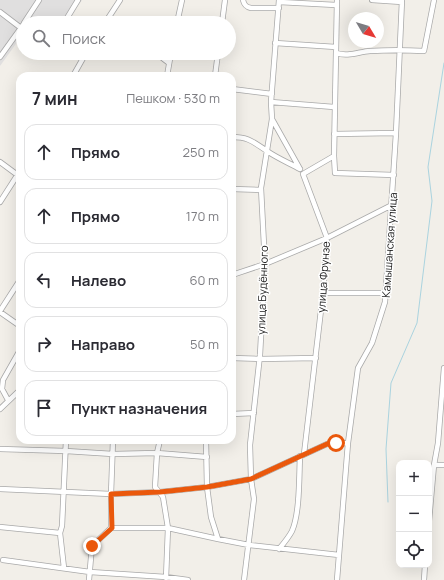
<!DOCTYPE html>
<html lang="ru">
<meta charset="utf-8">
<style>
:root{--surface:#fff;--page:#f2f2f3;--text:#2b2b33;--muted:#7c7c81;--line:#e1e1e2}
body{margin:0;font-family:Manrope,sans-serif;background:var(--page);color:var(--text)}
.controls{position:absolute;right:12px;bottom:12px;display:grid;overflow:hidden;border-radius:8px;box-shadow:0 4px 16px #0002}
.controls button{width:36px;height:36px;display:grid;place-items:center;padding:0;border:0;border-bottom:1px solid var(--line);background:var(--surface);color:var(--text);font:20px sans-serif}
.compass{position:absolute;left:348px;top:12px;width:36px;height:36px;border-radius:50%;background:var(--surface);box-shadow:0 4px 16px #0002;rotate:128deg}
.stop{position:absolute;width:12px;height:12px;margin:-9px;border:3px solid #ea580c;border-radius:50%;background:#fff}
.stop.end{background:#ea580c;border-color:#fff;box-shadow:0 1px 4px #0008}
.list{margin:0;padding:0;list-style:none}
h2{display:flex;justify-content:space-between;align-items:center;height:52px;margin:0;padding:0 16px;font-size:17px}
h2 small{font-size:13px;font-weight:400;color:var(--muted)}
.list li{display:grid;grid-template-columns:26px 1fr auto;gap:12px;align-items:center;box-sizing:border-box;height:56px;margin:0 8px 8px;padding:0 8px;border:1px solid var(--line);border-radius:12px}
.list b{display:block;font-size:15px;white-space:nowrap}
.list em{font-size:13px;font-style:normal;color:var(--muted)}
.icon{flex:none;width:22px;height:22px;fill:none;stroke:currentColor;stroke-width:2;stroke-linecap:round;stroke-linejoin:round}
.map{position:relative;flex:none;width:444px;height:580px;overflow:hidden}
.search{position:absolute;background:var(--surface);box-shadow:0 4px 16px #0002;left:16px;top:16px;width:220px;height:44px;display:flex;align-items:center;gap:10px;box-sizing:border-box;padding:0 14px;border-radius:22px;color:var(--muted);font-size:15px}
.panel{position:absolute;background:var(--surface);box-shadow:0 4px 16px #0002;left:16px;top:72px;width:220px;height:372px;border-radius:12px}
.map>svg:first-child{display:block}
.residential{fill:#e0dfdf}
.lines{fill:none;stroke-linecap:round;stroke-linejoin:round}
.stream{stroke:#aad3df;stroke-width:1}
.minor-casing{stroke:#a9a9a9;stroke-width:6}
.minor{stroke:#fff;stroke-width:4.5}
.route{stroke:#ea580c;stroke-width:5}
.labels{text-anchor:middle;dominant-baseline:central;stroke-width:3;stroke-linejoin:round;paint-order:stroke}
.street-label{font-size:11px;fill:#222;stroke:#fff}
</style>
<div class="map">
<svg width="444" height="580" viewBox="0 0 444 580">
<rect width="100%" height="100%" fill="#f2efe9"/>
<path class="residential" d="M0,0H82L67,23H23V34L0,66Z"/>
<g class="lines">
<path class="stream" d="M388,502L386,449L391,383L417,323L432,201L428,167L444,63"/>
<defs>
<path id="minor" d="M243,0C244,5 246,7 251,8H279
M372,0L402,2
M279,2L336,5
M0,12L21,28
M24,23L39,0
M64,23L78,0
M105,23L120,0
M177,23L182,0
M222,23L225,0
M275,43L336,47
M156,53L169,63
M336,53C348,57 358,52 370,51C388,50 405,50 424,51L434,0
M0,57L23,25
M74,74L82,76
M73,76L86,53
M167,76L171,53
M215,76L218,53
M232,89L272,94
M271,102L334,107
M272,119L300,169
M334,134L396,133
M232,137C249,137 253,142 267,151C277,158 289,163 300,169
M334,156L335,173L394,175
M0,162L19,176
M232,189L261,190
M0,202L20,171
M232,275L265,264L327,238L392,205
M323,293H385
M0,311L20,280
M0,312L20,326
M232,358L260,359L316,358
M8,400L2,389L3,380L20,350
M0,409L20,390
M232,414L254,413
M160,440L157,453L155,487L163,497L168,528L166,578
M206,440L207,487L211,517L218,539
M0,449L66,451L113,454L157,453L207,457
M304,454L323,293L327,238L303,174L334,156L337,0
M434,465H444
M0,489L111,494L160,492L207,487L251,479L327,444L348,443
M429,521L434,465L438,443L444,368
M0,527L60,533
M111,528H168L218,539L249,545L339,555
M279,549C284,543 289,537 292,531C300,513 299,476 300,456
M3,560L90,572L166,577L188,580
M64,568L60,533L62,526L66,440
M89,580L92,546L111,528V494L113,440
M244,580L254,499L251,479L250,445L260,355L265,264L261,188L272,119L271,102L279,0
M337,580L348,443L358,368L372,343L385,302L396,133L402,0
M424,580L425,565"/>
</defs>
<use href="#minor" class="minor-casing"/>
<use href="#minor" class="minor"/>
</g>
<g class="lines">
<path class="route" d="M92,546L112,528L111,494L160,492L207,487L251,479L327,444L336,443"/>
</g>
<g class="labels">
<g class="street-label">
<text transform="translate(389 245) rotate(-86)">Камышанская улица</text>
<text transform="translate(323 277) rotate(-86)">улица Фрунзе</text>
<text transform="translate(262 290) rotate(-88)">улица Будённого</text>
</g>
</g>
</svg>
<div class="controls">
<button>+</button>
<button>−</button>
<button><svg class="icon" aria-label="locate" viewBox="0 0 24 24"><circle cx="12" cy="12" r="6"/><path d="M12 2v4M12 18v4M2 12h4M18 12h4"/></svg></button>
</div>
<svg class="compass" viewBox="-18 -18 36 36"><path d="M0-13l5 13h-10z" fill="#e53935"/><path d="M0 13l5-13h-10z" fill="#7c7c81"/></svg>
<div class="stop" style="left:336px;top:443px"></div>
<div class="stop end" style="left:92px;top:546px"></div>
<div class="search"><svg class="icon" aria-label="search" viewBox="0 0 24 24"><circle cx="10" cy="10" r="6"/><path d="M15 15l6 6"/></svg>Поиск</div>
<section class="panel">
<h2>7 мин<small>Пешком · 530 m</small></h2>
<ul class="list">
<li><svg class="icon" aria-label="ahead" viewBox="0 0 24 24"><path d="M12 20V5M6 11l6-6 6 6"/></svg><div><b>Прямо</b></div><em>250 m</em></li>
<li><svg class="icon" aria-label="ahead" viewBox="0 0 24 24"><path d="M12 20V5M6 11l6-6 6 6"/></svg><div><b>Прямо</b></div><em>170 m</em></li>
<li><svg class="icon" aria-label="left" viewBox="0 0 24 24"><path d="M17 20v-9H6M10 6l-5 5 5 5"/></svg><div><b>Налево</b></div><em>60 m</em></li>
<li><svg class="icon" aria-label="right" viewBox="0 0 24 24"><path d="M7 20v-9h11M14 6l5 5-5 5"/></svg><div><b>Направо</b></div><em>50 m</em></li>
<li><svg class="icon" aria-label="arrive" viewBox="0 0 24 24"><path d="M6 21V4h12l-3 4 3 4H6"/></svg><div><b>Пункт назначения</b></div></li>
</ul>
</section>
</div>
